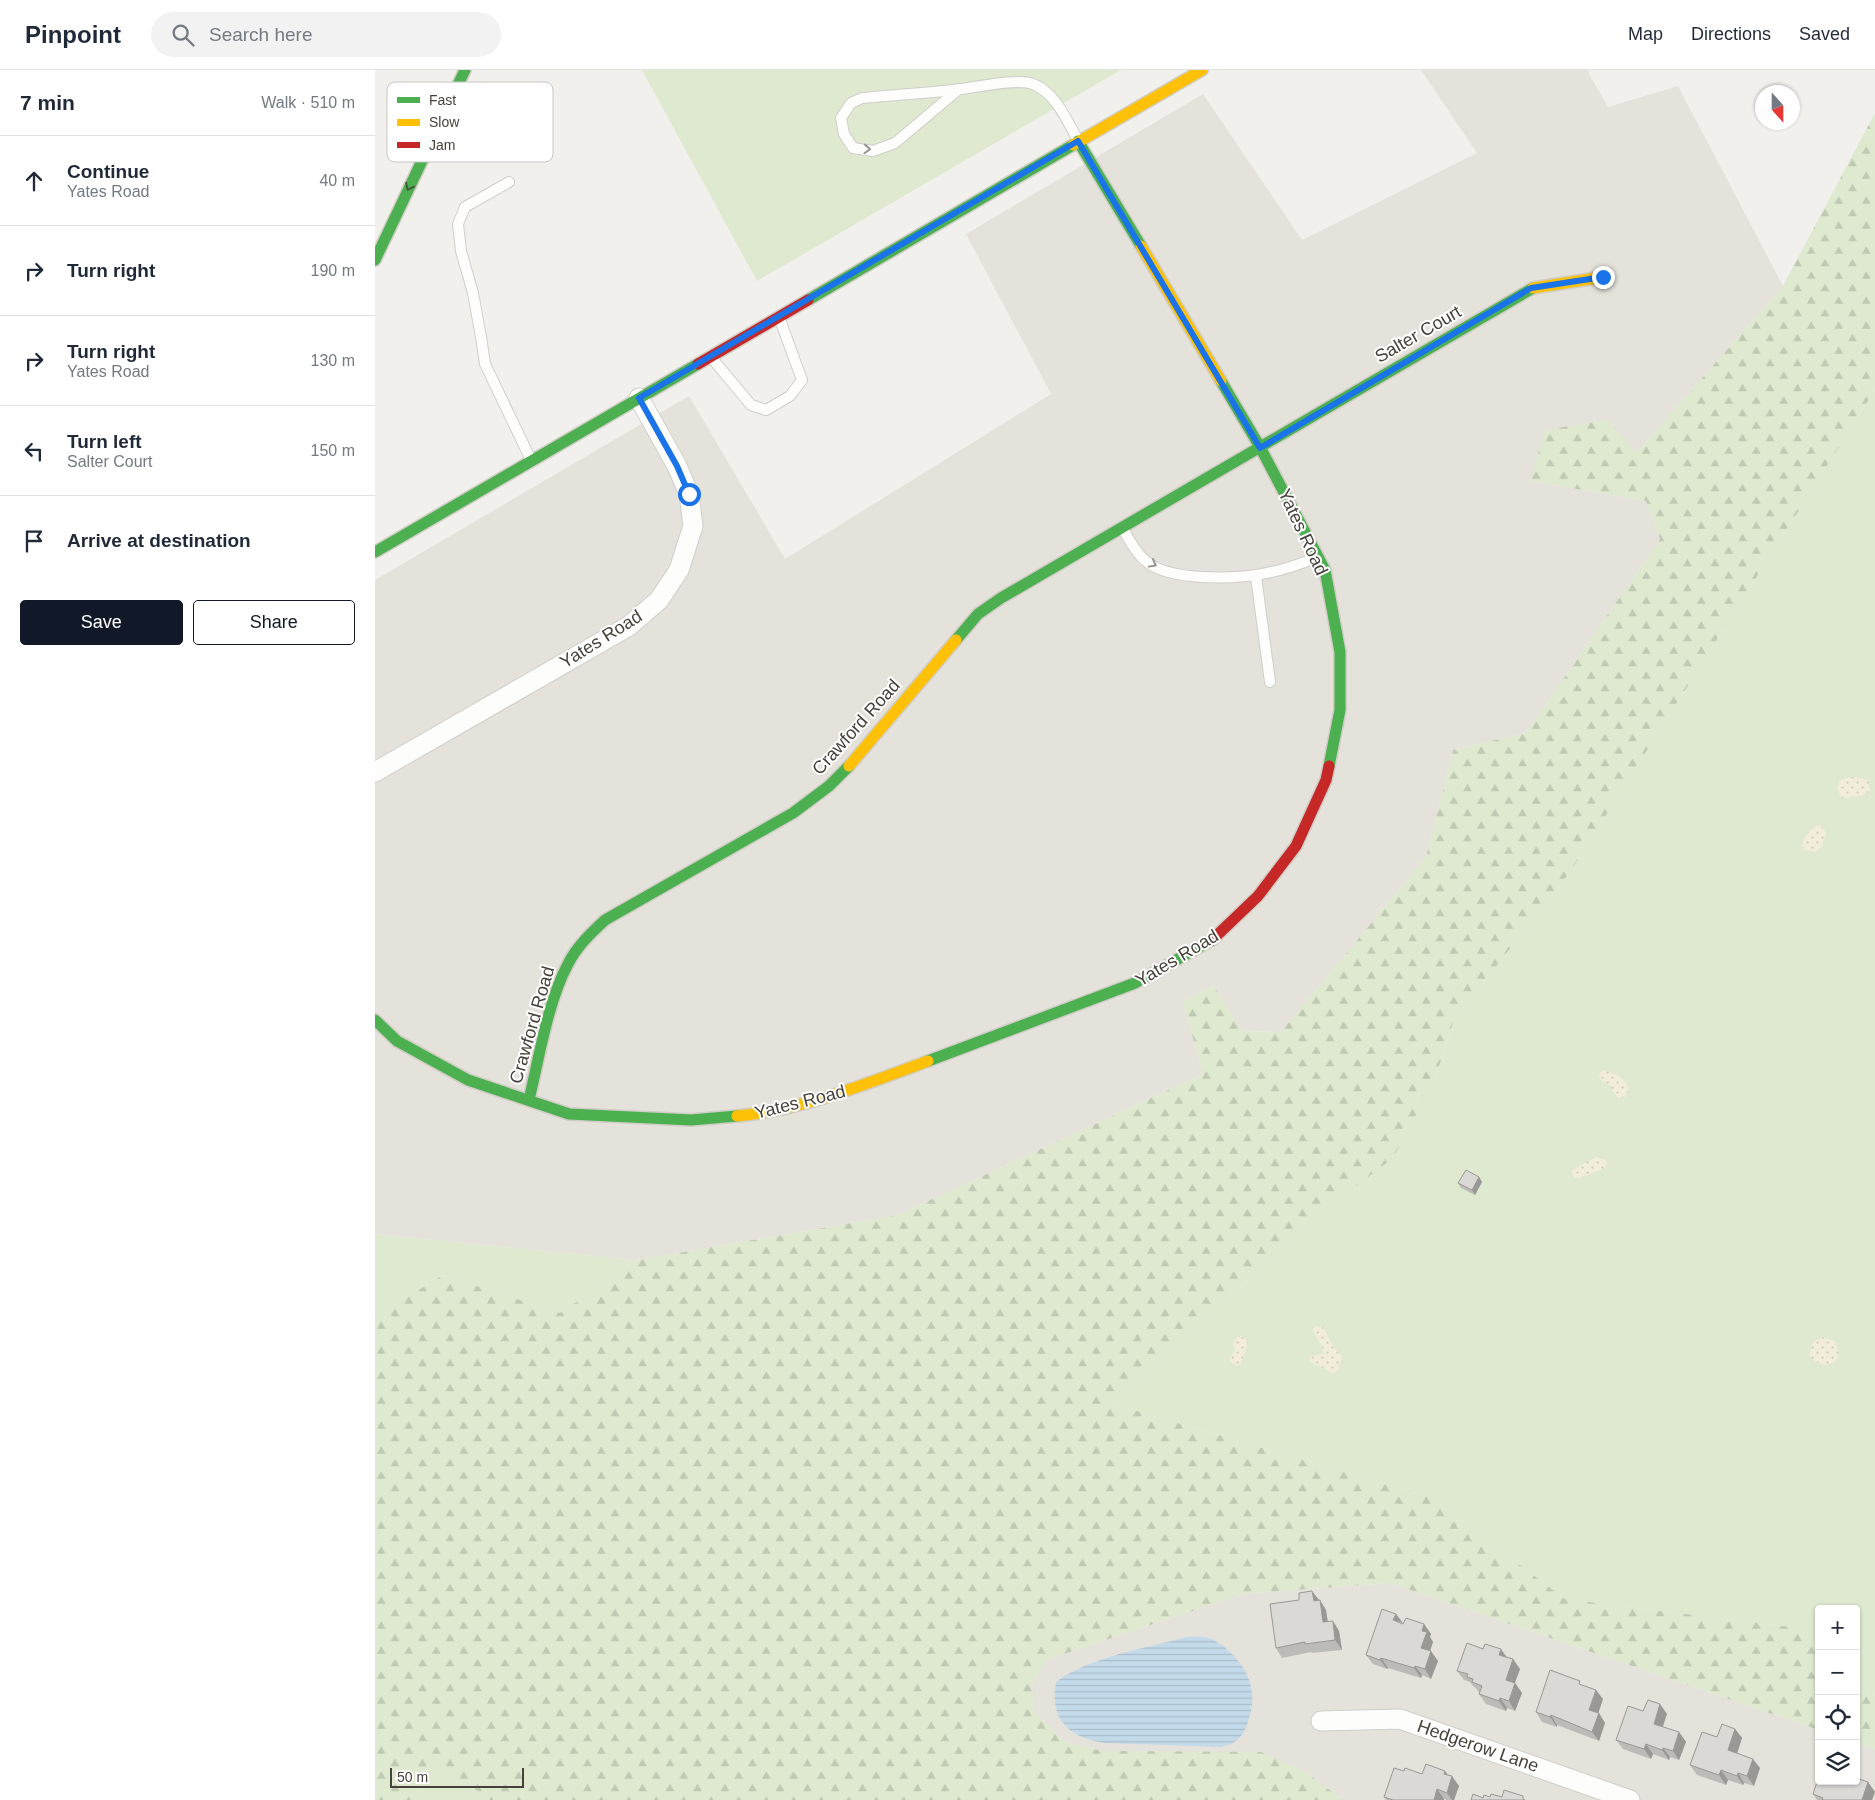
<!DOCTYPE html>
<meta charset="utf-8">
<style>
:root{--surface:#fff;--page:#f2f2f3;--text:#1f2937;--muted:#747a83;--line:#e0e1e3;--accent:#111827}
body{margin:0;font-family:Helvetica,sans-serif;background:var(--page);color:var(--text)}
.controls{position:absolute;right:15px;bottom:15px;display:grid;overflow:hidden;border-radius:5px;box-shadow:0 1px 4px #0004}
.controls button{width:45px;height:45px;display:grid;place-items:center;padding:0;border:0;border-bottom:1px solid var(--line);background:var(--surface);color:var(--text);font:25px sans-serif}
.compass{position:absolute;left:1380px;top:15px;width:45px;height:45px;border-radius:50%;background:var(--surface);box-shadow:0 1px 4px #0004;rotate:159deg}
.scale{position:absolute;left:15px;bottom:12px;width:134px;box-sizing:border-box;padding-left:5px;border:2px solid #474239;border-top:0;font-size:14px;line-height:18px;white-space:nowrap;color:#474239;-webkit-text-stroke:4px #fff;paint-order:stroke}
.stop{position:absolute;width:15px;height:15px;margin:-11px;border:4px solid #1a73e8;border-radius:50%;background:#fff}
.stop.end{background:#1a73e8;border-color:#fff;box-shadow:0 1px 5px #0008}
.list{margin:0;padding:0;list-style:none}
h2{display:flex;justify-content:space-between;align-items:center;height:65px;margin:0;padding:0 20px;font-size:21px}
h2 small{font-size:16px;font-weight:400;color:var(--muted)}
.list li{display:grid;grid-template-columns:32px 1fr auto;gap:15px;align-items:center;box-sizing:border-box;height:90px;padding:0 20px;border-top:1px solid var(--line)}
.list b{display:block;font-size:19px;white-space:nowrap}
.list p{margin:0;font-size:16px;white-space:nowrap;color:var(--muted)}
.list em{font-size:16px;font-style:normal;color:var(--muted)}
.actions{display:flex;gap:10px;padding:15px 20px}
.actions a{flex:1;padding:11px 0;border:1px solid var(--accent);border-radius:5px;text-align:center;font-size:18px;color:var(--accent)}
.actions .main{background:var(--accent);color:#fff}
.icon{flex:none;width:28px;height:28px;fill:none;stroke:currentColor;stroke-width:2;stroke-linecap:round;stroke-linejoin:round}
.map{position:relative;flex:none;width:1500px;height:1730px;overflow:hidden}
header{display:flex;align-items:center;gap:30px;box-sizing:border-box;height:70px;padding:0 25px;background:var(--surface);border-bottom:1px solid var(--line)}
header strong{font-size:24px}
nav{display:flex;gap:28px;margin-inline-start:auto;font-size:18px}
.search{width:350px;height:45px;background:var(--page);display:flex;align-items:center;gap:12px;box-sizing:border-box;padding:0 18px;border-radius:28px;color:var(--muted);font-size:19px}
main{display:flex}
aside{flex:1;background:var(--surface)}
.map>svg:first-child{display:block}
.residential{fill:#e5e2db}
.grass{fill:#dee9d0}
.forest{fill:url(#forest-firs)}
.sand{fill:url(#sand-dots)}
.water{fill:url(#water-rules)}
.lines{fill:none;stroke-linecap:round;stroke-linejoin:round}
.lane-casing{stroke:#cfceca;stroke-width:12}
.street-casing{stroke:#cfceca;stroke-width:21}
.fast-casing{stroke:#cfcdc5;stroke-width:14}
.slow-casing{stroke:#cfcdc5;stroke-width:14}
.jam-casing{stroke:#cfcdc5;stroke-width:14}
.lane{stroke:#fdfdfc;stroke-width:10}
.street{stroke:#fdfdfc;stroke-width:19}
.fast{stroke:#4caf50;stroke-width:11}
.slow{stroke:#ffc107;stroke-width:11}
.jam{stroke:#c62828;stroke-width:11}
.wall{fill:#bcbbb7}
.shaded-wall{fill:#999895}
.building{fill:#dbd9d5;stroke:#999895}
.oneway{stroke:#999691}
.oneway2{stroke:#48583e}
.route{stroke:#1a73e8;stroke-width:6}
.labels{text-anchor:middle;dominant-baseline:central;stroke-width:4;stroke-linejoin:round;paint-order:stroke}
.street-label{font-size:18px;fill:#474239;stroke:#fff}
.key{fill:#fff;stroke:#c8c6c4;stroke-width:1}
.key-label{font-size:14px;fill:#474239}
</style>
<header>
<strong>Pinpoint</strong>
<div class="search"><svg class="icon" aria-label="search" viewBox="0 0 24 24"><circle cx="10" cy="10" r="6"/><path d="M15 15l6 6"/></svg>Search here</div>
<nav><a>Map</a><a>Directions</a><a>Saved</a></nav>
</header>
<main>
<aside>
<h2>7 min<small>Walk · 510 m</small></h2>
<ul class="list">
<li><svg class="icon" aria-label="ahead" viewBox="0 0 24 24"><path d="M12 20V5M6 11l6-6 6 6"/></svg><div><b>Continue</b><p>Yates Road</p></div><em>40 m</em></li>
<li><svg class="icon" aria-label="right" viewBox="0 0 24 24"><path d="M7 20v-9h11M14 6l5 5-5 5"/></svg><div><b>Turn right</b></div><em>190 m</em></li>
<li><svg class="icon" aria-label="right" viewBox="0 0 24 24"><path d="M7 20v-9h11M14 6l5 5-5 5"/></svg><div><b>Turn right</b><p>Yates Road</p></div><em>130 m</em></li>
<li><svg class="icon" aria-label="left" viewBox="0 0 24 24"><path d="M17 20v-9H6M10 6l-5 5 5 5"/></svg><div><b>Turn left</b><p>Salter Court</p></div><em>150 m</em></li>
<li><svg class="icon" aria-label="arrive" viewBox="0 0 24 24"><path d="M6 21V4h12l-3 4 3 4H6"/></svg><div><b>Arrive at destination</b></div></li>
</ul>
<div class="actions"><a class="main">Save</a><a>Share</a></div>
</aside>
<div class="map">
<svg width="1500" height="1730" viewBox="0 0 1500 1730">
<defs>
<pattern id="forest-firs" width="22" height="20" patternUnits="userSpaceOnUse" patternTransform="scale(1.25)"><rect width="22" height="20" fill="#dee9d0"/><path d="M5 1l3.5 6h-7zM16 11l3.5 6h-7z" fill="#c0c9b3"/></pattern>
<pattern id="sand-dots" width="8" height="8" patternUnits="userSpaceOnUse" patternTransform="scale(1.25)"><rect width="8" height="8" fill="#f2eddb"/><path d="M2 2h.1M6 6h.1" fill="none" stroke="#d1ccbd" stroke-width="1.8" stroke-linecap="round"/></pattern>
<pattern id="water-rules" width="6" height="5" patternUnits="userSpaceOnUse" patternTransform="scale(1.25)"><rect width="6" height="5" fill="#c3daea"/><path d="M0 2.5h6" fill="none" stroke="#a9bcc9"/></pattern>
</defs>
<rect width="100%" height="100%" fill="#f1f0ed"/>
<path class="residential" d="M1046,0H1212L1233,37L1303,16L1408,216L1260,384L1155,411L1271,431L1285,469L1151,663L1078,680L1051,787L906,962L866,961L839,915L808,932L828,1004L523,1145L262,1190L0,1164V510L314,326L410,489L676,324L591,164L828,24L927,170L1102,83Z
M1015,1513L1444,1660V1711H1481V1673L1500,1679V1730H968L931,1702L727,1681L688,1671L659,1641L657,1615L671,1590L868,1524Z"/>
<path class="grass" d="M267,0H746L382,211Z
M1500,320V1625L1481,1609V1539H1444V1579L1416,1557L1190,1529L1055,1427L738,1334L937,1152L1060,1009L1079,950L1195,802Z
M0,1164L262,1190L185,1243L68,1205L0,1247Z
M63,1691L115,1730H36Z"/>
<path class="forest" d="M1500,43V320L1195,802L1079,950L1060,1009L1018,1088L949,1141L738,1334L1055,1427L1190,1529L1416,1557L1444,1579V1660L1015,1513L868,1524L671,1590L657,1615L659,1641L688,1671L727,1681L886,1682L931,1702L968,1730H115L63,1692L36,1730H0V1247L68,1205L185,1243L262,1190L523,1145L828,1004L808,932L839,915L866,961L906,962L1051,787L1078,680L1151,663L1285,469L1271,431L1155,411L1170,360L1233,350L1261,383L1408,216Z
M1481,1609L1500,1625V1679L1481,1673Z"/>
<path class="sand" d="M1481,707L1493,711L1495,721C1489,726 1473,729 1466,727L1462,719L1464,711L1470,708Z
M1445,755L1449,759L1451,764L1446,777L1440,782L1429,780C1425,769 1433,763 1441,756Z
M1230,1000C1241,1004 1260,1013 1250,1027L1243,1028L1234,1015L1224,1008L1225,1002Z
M1221,1087L1230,1089L1232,1093L1230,1098L1205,1108H1199L1197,1103V1100Z
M942,1256L949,1258L956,1273L967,1287L963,1300L958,1304L949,1298L934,1292L935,1286L949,1284L948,1278L938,1261V1258Z
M866,1266L871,1269L872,1275L866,1294L862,1296L856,1292L854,1288L860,1281L858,1275L859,1270Z
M1448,1267L1460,1271L1464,1282L1461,1291C1451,1298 1441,1294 1434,1285L1439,1271Z"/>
<path class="water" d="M812,1567C820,1567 828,1566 836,1569C844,1572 852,1579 858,1585C877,1605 882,1626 873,1652C871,1658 868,1665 863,1669C859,1674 851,1675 846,1677L730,1673C695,1668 674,1650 681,1612C714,1587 772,1578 812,1567Z"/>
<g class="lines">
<defs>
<path id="lane" d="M584,19L520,73L498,81L478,78L469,64L466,48L476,33L487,28C520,25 553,23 586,19C603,17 643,8 658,14C681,23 692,51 703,70
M134,112L90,137L83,154L86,181L98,223L106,267L110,294L156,390
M336,287L376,335L391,340L415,326L427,310L404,247
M748,459C755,471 763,487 776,495C791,504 810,506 827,507C870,509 903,504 942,487
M881,506L895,612"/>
<path id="street" d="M0,702L254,556L284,530L304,500L318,456L314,424L302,396L264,328
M946,1651L1025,1649L1255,1730"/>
<path id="fast" d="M703,71L766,176
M0,190L90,0
M433,230L698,75
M846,311L885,377L950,500L965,582V640L954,696
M0,482L323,294
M581,570L603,544L626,528L1158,218
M0,950L22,971L93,1010L194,1044L316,1050L362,1046
M553,991L760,913L837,870
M154,1030C164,988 173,931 193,894C202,876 216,863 230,850L418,743L454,716L474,696"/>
<path id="slow" d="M698,75L827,0
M766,176L846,311
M1158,218L1228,207
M474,696L581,570
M362,1046C427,1040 491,1014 553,991"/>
<path id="jam" d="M323,294L433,230
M837,870L883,826L921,776L951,710L954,696"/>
</defs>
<use href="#lane" class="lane-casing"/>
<use href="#street" class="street-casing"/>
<use href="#fast" class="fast-casing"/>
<use href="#slow" class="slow-casing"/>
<use href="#jam" class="jam-casing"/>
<use href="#lane" class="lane"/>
<use href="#street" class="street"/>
<use href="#fast" class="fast"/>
<use href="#slow" class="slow"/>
<use href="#jam" class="jam"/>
</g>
<path class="wall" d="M1104,1107L1107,1112L1100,1125L1086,1118L1083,1113Z
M944,1530L951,1540L953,1552L958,1551L964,1561L967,1580L937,1583L936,1582L907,1588L901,1578Z
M1028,1554H1049L1056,1564L1055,1567L1058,1572L1055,1581L1063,1591L1056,1609L1047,1605L1046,1608L1013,1598L1012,1599L998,1594L991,1585Z
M1108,1579L1138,1589L1145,1599L1140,1613L1147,1623L1140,1641L1132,1638L1131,1641L1111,1634L1104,1624L1105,1622H1104L1101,1618L1099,1617L1095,1612L1089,1610L1082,1601Z
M1208,1615L1228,1629L1223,1643L1230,1653L1224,1671L1182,1655V1657L1167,1652L1161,1642Z
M1268,1641L1292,1644L1288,1657L1304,1662L1311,1672L1304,1690L1295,1687L1294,1690L1278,1684L1276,1689L1248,1679L1241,1670Z
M1360,1659L1367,1668L1362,1683L1385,1698L1379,1716L1369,1713L1368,1715L1353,1710L1351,1715L1322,1705L1315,1695L1342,1667Z
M1047,1704L1074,1705L1084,1716L1079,1730H1072L1069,1729V1730H1011L1009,1727Z
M1500,1722L1497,1730H1442L1438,1724Z"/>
<path class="shaded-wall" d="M1104,1107L1107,1112L1100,1125L1097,1120Z
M937,1521L944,1530L939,1531Z
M945,1530L951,1540L954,1562L948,1552Z
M1021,1544L1028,1553L1018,1550Z
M958,1551L964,1561L967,1580L960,1570Z
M1049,1554L1056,1564L1055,1567L1058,1572L1053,1587L1046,1578L1047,1561Z
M1126,1579L1133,1589L1124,1585Z
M1056,1581L1063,1591L1056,1609L1050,1599Z
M1006,1588L1013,1598L1012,1599L1005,1590Z
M1138,1589L1145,1599L1137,1620L1131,1610Z
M1040,1596L1047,1605L1046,1608L1039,1598Z
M1140,1613L1147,1623L1140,1641L1134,1631Z
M1221,1620L1228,1629L1221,1650L1214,1640Z
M1125,1628L1132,1638L1131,1641L1124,1631Z
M1285,1634L1292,1644L1285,1664L1279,1654Z
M1224,1643L1230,1653L1224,1671L1217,1662Z
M1176,1645L1182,1655V1657L1175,1647Z
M1360,1659L1367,1668L1360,1690L1353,1680Z
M1304,1662L1311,1672L1304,1690L1298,1681Z
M1271,1674L1278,1684L1276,1689L1269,1679Z
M1288,1678L1295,1687L1294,1690L1287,1680Z
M1378,1689L1385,1698L1379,1716L1372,1706Z
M1346,1700L1353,1710L1351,1715L1344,1705Z
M1070,1701L1076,1709L1077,1706L1084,1716L1079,1730H1077L1072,1723L1069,1704Z
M1363,1703L1369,1713L1368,1715L1362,1706Z
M1493,1712L1500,1722L1497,1730H1487Z
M1062,1719L1069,1729V1730H1059Z"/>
<path class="building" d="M1091,1100L1104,1107L1097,1120L1083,1113Z
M937,1521L939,1531L945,1530L948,1552L958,1551L960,1570L930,1574V1572L901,1578L895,1534L924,1530V1523Z
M1007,1539L1021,1544L1018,1550L1028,1554L1031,1548L1049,1554L1047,1561L1052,1562L1046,1578L1056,1581L1050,1599L1040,1596L1039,1598L1006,1588L1005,1590L991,1585Z
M1092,1573L1108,1579L1110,1574L1126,1579L1124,1585L1138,1589L1131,1610L1140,1613L1134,1631L1125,1628L1124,1631L1104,1624L1107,1616L1097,1612L1098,1609L1092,1607L1093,1604L1082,1601Z
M1175,1600L1205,1611L1204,1614L1221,1620L1214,1640L1224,1643L1217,1662L1176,1645L1175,1647L1161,1642Z
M1273,1630L1285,1634L1279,1654L1304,1662L1298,1681L1288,1678L1287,1680L1271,1674L1269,1679L1241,1670L1253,1636L1268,1641Z
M1347,1654L1360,1659L1353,1680L1378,1689L1372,1706L1363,1703L1362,1706L1346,1700L1344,1705L1315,1695L1327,1662L1342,1667Z
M1051,1694L1070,1701L1069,1704L1077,1706L1072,1723L1062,1719L1059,1730H1018L1009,1727L1019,1698L1029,1701L1030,1698L1047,1704Z
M1444,1706V1711H1481V1708L1493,1712L1487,1730H1447L1448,1728L1438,1724Z
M1129,1720L1148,1726V1729L1150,1730H1096L1098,1724L1108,1728L1109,1725L1115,1727L1116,1724L1127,1727Z"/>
<defs><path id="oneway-chevron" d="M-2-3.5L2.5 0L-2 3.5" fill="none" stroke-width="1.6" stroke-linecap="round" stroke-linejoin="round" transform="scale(1.25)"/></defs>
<g class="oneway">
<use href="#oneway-chevron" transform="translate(492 79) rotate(2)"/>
<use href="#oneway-chevron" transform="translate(778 494) rotate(29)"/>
</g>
<use class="oneway2" href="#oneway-chevron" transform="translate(34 117) rotate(115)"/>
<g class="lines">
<path class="route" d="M314,424L302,396L264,328L703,71L885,378L1156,218L1228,207"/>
</g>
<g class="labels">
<g class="street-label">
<text transform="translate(1043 264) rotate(-30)">Salter Court</text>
<text transform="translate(928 462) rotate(65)">Yates Road</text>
<text transform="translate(226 569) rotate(-32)">Yates Road</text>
<text transform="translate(481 657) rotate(-48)">Crawford Road</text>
<text transform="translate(802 888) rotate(-31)">Yates Road</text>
<text transform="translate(157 955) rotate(-74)">Crawford Road</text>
<text transform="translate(425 1032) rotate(-14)">Yates Road</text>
<text transform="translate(1103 1676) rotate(19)">Hedgerow Lane</text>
</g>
</g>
<rect x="12" y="12" width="166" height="80" rx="8" class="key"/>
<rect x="22" y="27" width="23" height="6" fill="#4caf50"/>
<rect x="22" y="49" width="23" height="7" fill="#ffc107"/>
<rect x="22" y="72" width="23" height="6" fill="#c62828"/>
<g class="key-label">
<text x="54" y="35">Fast</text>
<text x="54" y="57">Slow</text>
<text x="54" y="80">Jam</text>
</g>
</svg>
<div class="controls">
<button>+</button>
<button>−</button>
<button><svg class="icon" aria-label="locate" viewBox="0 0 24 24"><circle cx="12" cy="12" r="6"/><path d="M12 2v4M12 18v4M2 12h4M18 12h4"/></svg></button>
<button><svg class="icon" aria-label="layers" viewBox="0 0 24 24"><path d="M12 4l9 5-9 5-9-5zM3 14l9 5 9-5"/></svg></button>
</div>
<svg class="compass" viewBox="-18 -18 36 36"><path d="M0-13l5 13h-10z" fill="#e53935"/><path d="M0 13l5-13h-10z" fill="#747a83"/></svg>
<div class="scale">50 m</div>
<div class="stop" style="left:314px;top:424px"></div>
<div class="stop end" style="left:1228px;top:207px"></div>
</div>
</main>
